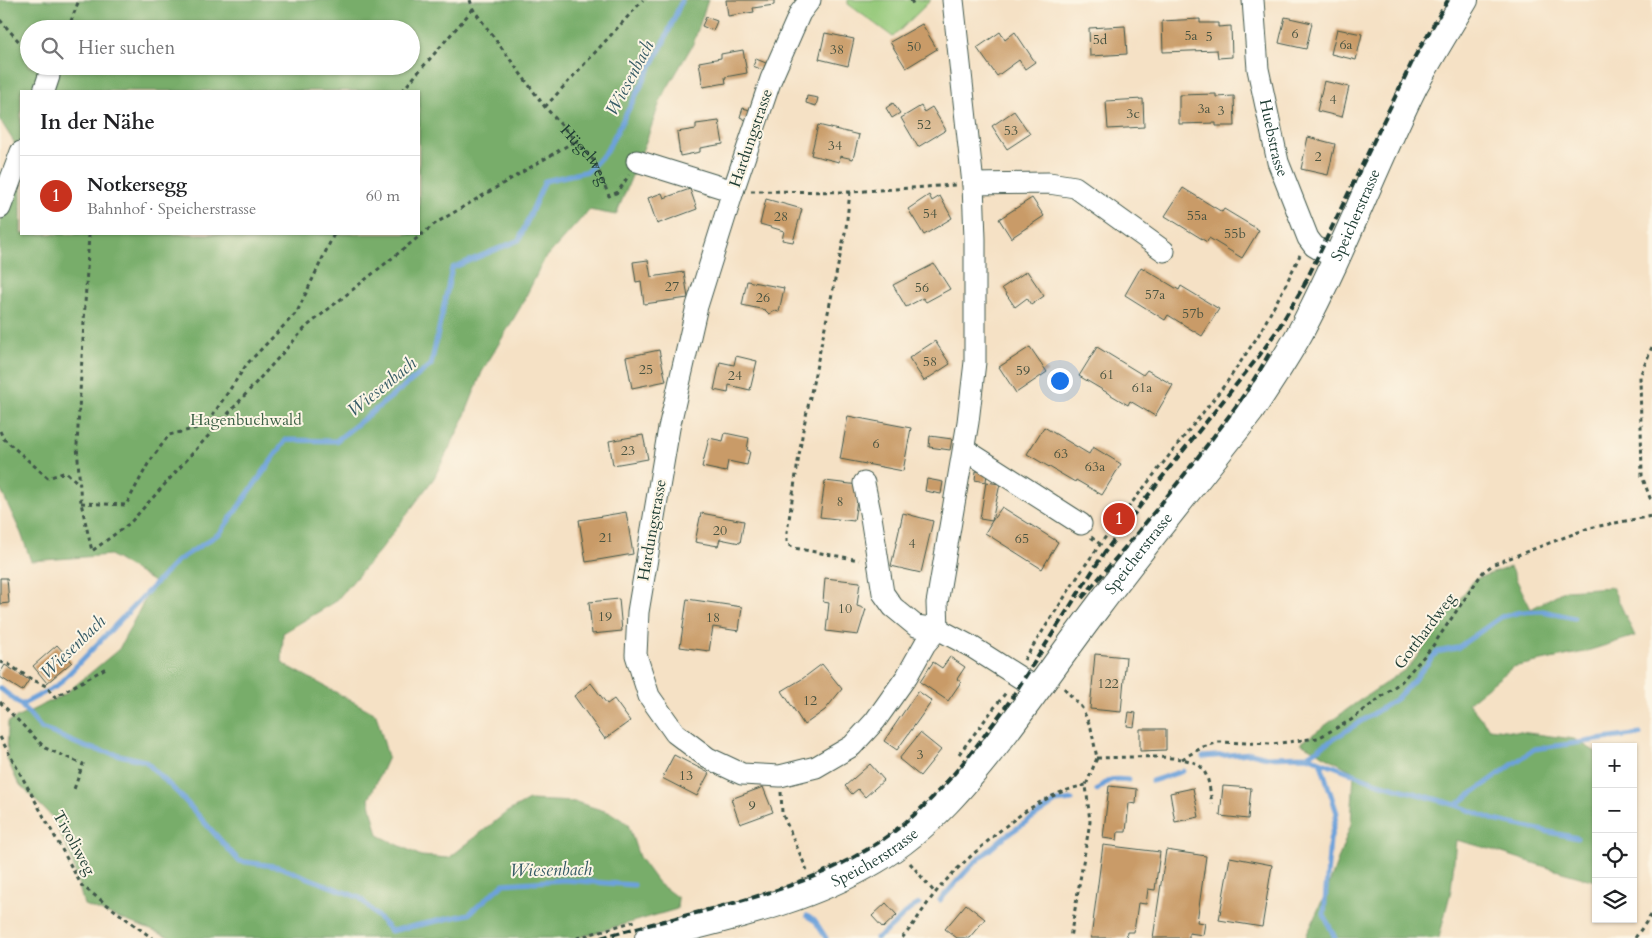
<!DOCTYPE html>
<html lang="de">
<meta charset="utf-8">
<style>
:root{--surface:#fff;--page:#f6f6f6;--text:#202124;--muted:#757577;--line:#e0e0e0;--accent:#c8321e}
body{margin:0;font-family:Cardo,serif;background:var(--page);color:var(--text)}
.controls{position:absolute;right:15px;bottom:15px;display:grid;overflow:hidden;border-radius:0px;box-shadow:0 1px 4px #0004}
.controls button{width:45px;height:45px;display:grid;place-items:center;padding:0;border:0;border-bottom:1px solid var(--line);background:var(--surface);color:var(--text);font:25px sans-serif}
.you{position:absolute;left:1059px;top:380px;width:18px;height:18px;margin:-12px;border:4px solid #fff;border-radius:50%;background:#1a73e8;box-shadow:0 0 0 8px #1a73e833}
.badge{display:grid;place-items:center;width:32px;height:32px;border-radius:50%;background:var(--accent);color:#fff;font-size:16px;font-weight:700}
.pin{position:absolute;translate:-50% -50%;border:2px solid #fff;box-shadow:0 1px 5px #0006}
.list{margin:0;padding:0;list-style:none}
h2{display:flex;justify-content:space-between;align-items:center;height:65px;margin:0;padding:0 20px;font-size:21px}
h2 small{font-size:16px;font-weight:400;color:var(--muted)}
.list li{display:grid;grid-template-columns:32px 1fr auto;gap:15px;align-items:center;box-sizing:border-box;height:80px;padding:0 20px;border-top:1px solid var(--line)}
.list b{display:block;font-size:19px;white-space:nowrap}
.list p{margin:0;font-size:16px;white-space:nowrap;color:var(--muted)}
.list em{font-size:16px;font-style:normal;color:var(--muted)}
.icon{flex:none;width:28px;height:28px;fill:none;stroke:currentColor;stroke-width:2;stroke-linecap:round;stroke-linejoin:round}
.map{position:relative;flex:none;width:1652px;height:938px;overflow:hidden}
.search{position:absolute;background:var(--surface);box-shadow:0 1px 4px #0004;left:20px;top:20px;width:400px;height:55px;display:flex;align-items:center;gap:12px;box-sizing:border-box;padding:0 18px;border-radius:28px;color:var(--muted);font-size:19px}
.panel{position:absolute;background:var(--surface);box-shadow:0 1px 4px #0004;left:20px;top:90px;width:400px;height:145px;border-radius:0px}
.map>svg:first-child{display:block}
.green{fill:#95c97a;stroke:#5a8357}
.forest{fill:#78ad6a;stroke:#4c754f;fill-rule:evenodd}
.lines{fill:none;stroke-linecap:round;stroke-linejoin:round}
.stream{stroke:#6da2da;stroke-width:5}
.building{fill:#c99b67}
.minor-casing{stroke:#3f564a;stroke-width:23}
.major-casing{stroke:#3f564a;stroke-width:28}
.path{stroke:#3f564a;stroke-width:3;stroke-dasharray:4 4;stroke-linecap:butt}
.minor{stroke:#fff;stroke-width:21}
.major{stroke:#fff;stroke-width:26}
.rail{stroke:#1f3d34;stroke-width:4;stroke-dasharray:8 4;stroke-linecap:butt}
.labels{text-anchor:middle;dominant-baseline:central;stroke-width:4;stroke-linejoin:round;paint-order:stroke}
.number-label{font-size:14px;fill:#4a5441}
.street-label{font-size:16px;fill:#1f3d34;stroke:#fcf5e5}
.park-label{font-size:16px;fill:#3c6046;stroke:#fcf5e5}
.water-label{font-size:18px;font-style:italic;fill:#365b66;stroke:#fcf5e5}
</style>
<div class="map">
<svg width="1652" height="938" viewBox="0 0 1652 938">
<rect width="100%" height="100%" fill="#fcf5e5"/>
<filter id="ink" filterUnits="userSpaceOnUse"><feTurbulence type="fractalNoise" baseFrequency=".02" numOctaves="2"/><feDisplacementMap in="SourceGraphic" scale="10" xChannelSelector="R" yChannelSelector="G"/><feConvolveMatrix kernelMatrix="1 2 1 2 8 2 1 2 1" color-interpolation-filters="sRGB"/></filter>
<filter id="wash" filterUnits="userSpaceOnUse"><feTurbulence type="fractalNoise" baseFrequency=".0096" numOctaves="4" result="noise"/><feDisplacementMap in="SourceGraphic" scale="20" xChannelSelector="R" yChannelSelector="G"/><feGaussianBlur stdDeviation="1.12" result="paint"/><feColorMatrix in="noise" values="0 0 0 0 0 0 0 0 0 0 0 0 0 0 0 0 0 1.4 0 .05"/><feComposite in="paint" operator="in"/></filter>
<g filter="url(#wash)">
<rect width="100%" height="100%" fill="#f5e1c5"/>
<path class="green" d="M848,0H931L893,37L848,4Z"/>
<path class="forest" d="M0,0H708L693,44L661,99L647,139L616,215L589,210L544,260L520,308L482,372L461,425L434,478L381,549L335,602L283,633L282,663L376,714L388,757L369,799L378,835L421,856L449,858L507,812L529,800L576,802L611,813L628,824L639,857L658,883L678,898L677,909L577,938H172L84,905L71,857L52,817L18,783L7,759L8,722L65,694L119,649L154,582L110,555L31,561L21,533L0,488V222L19,179L14,142L0,120ZM29,29H411V66H29ZM21,91H419V234H21Z
M1510,567L1531,609L1565,590L1612,587L1635,636L1584,652L1513,667L1468,703L1489,728L1574,739L1596,752V881C1548,870 1503,851 1456,840L1451,890L1439,938H1306L1307,934L1327,890L1351,824L1354,772L1301,743L1356,703L1409,667L1475,579Z"/>
<g class="lines">
<path class="stream" d="M0,688L21,705L41,728L85,747L145,761L180,795L239,861L280,867L360,898L391,931L469,914L503,884L564,880L634,885
M21,705L57,686L177,561L220,533L286,440L336,441L431,365L452,268L519,240L545,181L588,171L606,152L663,44L682,0
M1307,756L1375,782L1456,805L1534,749L1640,734
M1203,757L1251,753L1267,757L1307,756L1396,699L1414,680L1437,652L1457,648L1501,617L1520,612L1543,611L1574,618
M1320,761L1337,813L1330,840L1324,915L1335,938
M1152,781L1183,771
M1097,790C1110,778 1112,778 1129,780
M1456,805L1494,820L1577,838
M940,900L972,865L1004,837L1056,802L1072,800
M807,916L815,921L826,938
M876,938C895,929 902,911 919,904"/>
</g>
<g id="blocks">
<path class="building" d="M726,0H774V5L753,8L754,12L728,16Z
M706,17L717,21L713,31L702,26Z
M1285,17L1312,23L1306,49L1279,43Z
M1200,19V23H1218V27L1231,26L1232,57L1218,58L1217,50L1163,52L1162,21Z
M922,24L937,49L906,68L890,42Z
M1125,26L1127,54L1090,56L1089,28Z
M1337,29L1362,34L1356,60L1331,54Z
M1000,32L1005,40L1015,32L1035,62L1025,69L1019,60L997,76L977,48Z
M825,33L854,39L848,66L819,59Z
M743,50L747,73L725,77L726,83L703,87L699,62L721,58V54Z
M756,59L766,63L763,70L753,66Z
M1324,81L1349,87L1342,117L1317,111Z
M1216,94V97L1234,96L1235,126H1216V123L1179,124V95Z
M807,96L818,98L816,106L806,103Z
M1143,99L1144,127L1108,129L1106,101Z
M893,103L900,113L892,118L886,108Z
M921,106L924,112L932,107L946,130L918,147L901,118Z
M743,108L750,110L746,120L740,117Z
M1014,111L1030,134L1007,149L992,126Z
M719,121L723,144L700,148V152L680,156L677,132L696,129V124Z
M818,125L859,135L853,159L840,156L839,162L811,155Z
M1308,137L1335,144L1328,175L1301,169Z
M1183,188L1222,212L1224,209L1259,230L1242,258L1209,238L1207,242L1165,216Z
M690,189L697,209L657,224L648,198L662,193L664,198Z
M929,195L932,201L940,196L952,218L924,235L908,209Z
M1032,198L1044,216L1011,238L999,219Z
M766,199L802,209L793,242L782,240L784,231L760,224Z
M648,260L651,277L684,272L688,298L644,304L641,281L636,282L633,262Z
M934,264L950,289L926,302L923,298L906,307L893,285Z
M1141,267L1179,290L1181,286L1219,309L1202,336L1168,315L1165,320L1125,295Z
M1027,271L1044,296L1031,305L1027,298L1015,307L1002,288Z
M747,281L784,288L779,312L775,311L769,314L765,310L742,305Z
M935,341L950,364L924,381L909,358Z
M1030,347L1047,372L1016,393L999,367Z
M1097,347L1143,375L1147,370L1173,385L1155,416L1130,401L1128,405L1079,376Z
M659,350L666,381L632,388L626,357Z
M736,356L757,361L750,390L729,385L728,393L714,390L720,362L734,365Z
M848,416L911,428L903,471L840,459Z
M1044,427L1089,454L1093,447L1121,464L1102,495L1076,480L1075,482L1027,454Z
M725,433L749,438L747,450L750,451L747,465L728,461L726,472L702,467L709,438L723,441Z
M643,435L648,459L613,465L609,441Z
M930,436L952,439L950,450L929,447Z
M976,471L987,473L986,482L975,480Z
M927,479L943,482L941,494L925,491Z
M825,481L859,485L854,521L820,517Z
M986,482L1000,484L992,521L1002,507L1058,542L1042,569L985,533L992,521L980,519Z
M626,512L633,554L586,562L579,520Z
M701,513L744,521L740,543L720,539L718,546L695,542Z
M903,513L933,521L921,573L891,566Z
M0,578H7L9,603L0,604Z
M825,578L860,582L857,606L866,609L858,635L826,631L829,603L823,602Z
M619,599L622,631L592,634L589,602Z
M687,599L742,607L739,631L713,627L709,651L680,647Z
M57,645L72,662L47,683L33,666Z
M1095,654L1126,657L1121,712L1090,709Z
M950,657L965,667L957,679L961,682L948,701L920,682L933,662L942,668Z
M822,664L842,689L825,710L804,725L782,691L802,679Z
M5,665L29,680L22,691L0,677V673Z
M591,683L607,704L614,699L630,721L605,739L574,696Z
M918,691L932,701L897,750L884,741Z
M1129,712L1136,713L1134,727L1127,726Z
M1140,729H1166V750L1140,751Z
M920,733L941,750L920,776L899,759Z
M674,755L709,773L697,796L662,778Z
M870,764L884,780L865,797L858,789L852,794L845,786Z
M1109,786L1137,789L1136,804L1129,803L1126,832H1118L1117,840L1103,838Z
M1223,786L1251,788L1248,819L1220,816Z
M763,787L773,812L740,824L731,799Z
M1193,788L1199,817L1175,822L1170,793Z
M1103,845L1160,852L1155,890L1148,889L1146,904L1138,903L1134,932H1127L1126,938H1091Z
M1166,850L1206,856L1197,922L1205,923L1203,935L1189,933V938H1153Z
M1230,857L1272,865L1262,927L1219,920Z
M886,903L897,915L883,928L872,916Z
M966,904L985,919L969,938H957L945,929Z"/>
</g>
</g>
<g filter="url(#ink)">
<use href="#blocks" fill-opacity="0" stroke="#3f564a" stroke-width="1"/>
<g class="lines">
<defs>
<g id="minor">
<path d="M810,0L800,13L771,79L733,191L697,306L669,428L638,612L636,655L649,696L675,733L708,758L742,774L780,776L816,767L852,746L875,721L907,676L925,644L938,629"/>
<path d="M953,0L973,184L975,239V362L968,422L937,603L938,629L972,647L1038,689"/>
<path id="s2" d="M1253,0L1258,69L1278,162L1308,238L1314,246L1336,259"/>
<path d="M44,91L49,76"/>
<path d="M637,161L733,191"/>
<path d="M973,184L1049,183L1075,187L1164,251"/>
<path d="M0,208L21,152"/>
<path d="M964,449L1081,524"/>
<path d="M864,483L871,517L883,593L893,607L916,626L938,629"/>
</g>
<g id="major">
<path id="s3" d="M648,938C726,918 806,902 876,860C929,829 969,780 1006,732C1037,691 1066,649 1097,608C1147,541 1200,477 1251,411C1268,385 1285,360 1300,333C1343,253 1374,167 1415,85C1431,56 1448,28 1465,0"/>
</g>
</defs>
<use href="#minor" class="minor-casing"/>
<use href="#major" class="major-casing"/>
<g class="path">
<path id="s1" d="M470,0L473,9L545,107L595,162L609,196L618,192L629,175"/>
<path d="M911,0L913,4"/>
<path d="M0,20L29,53"/>
<path d="M68,29L79,0"/>
<path d="M402,91L473,9"/>
<path d="M545,107L643,0"/>
<path d="M751,191L850,192L955,185"/>
<path d="M850,192L846,228L803,430L787,532V544L794,548L859,560"/>
<path d="M89,234L77,445L81,503L92,551L130,523L306,327L436,223L575,141"/>
<path d="M1652,347L1640,376L1642,476L1650,498L1652,500"/>
<path d="M0,431L3,438L48,478L66,472L79,484"/>
<path d="M81,503L126,505L148,464L169,435L197,428L210,419L247,364L297,312L334,234"/>
<path d="M1112,528L1126,536"/>
<path d="M1091,537L1100,544"/>
<path d="M1024,660L1084,567L1112,528L1227,382L1258,336L1284,288L1300,255"/>
<path d="M0,662L8,664L31,679L46,686L55,697L106,668"/>
<path d="M1064,688L1082,708L1091,728L1097,758L1086,785L1090,822L1070,938"/>
<path d="M0,702L45,748L83,764L73,792"/>
<path d="M0,737L82,886L152,938"/>
<path d="M959,754L1007,691"/>
<path d="M1097,758C1118,758 1188,752 1201,767C1210,777 1210,793 1212,804"/>
<path d="M1182,759L1203,747L1219,742L1272,744L1318,738L1351,720L1402,681L1432,647L1483,572L1494,564L1589,528L1652,516"/>
<path d="M781,792L782,813L807,870"/>
<path d="M910,863L935,893"/>
<path d="M577,938L635,921"/>
<path d="M902,938C915,924 924,907 936,892C949,876 964,862 979,849C1010,821 1044,793 1086,785"/>
<path d="M1635,938L1652,914"/>
</g>
<use href="#minor" class="minor"/>
<use href="#major" class="major"/>
<path class="rail" d="M1304,285L1414,58L1448,0
M1082,598C1119,555 1156,511 1191,466C1220,428 1249,392 1271,350
M601,938C708,906 827,893 914,815C951,782 980,742 1009,702L1104,553L1170,467L1259,356L1278,329L1308,279"/>
</g>
</g>
<g class="labels">
<g class="number-label">
<text x="1295" y="33">6</text>
<text x="1191" y="35">5a</text>
<text x="1209" y="36">5</text>
<text x="1100" y="39">5d</text>
<text x="1346" y="44">6a</text>
<text x="914" y="46">50</text>
<text x="837" y="49">38</text>
<text x="1333" y="99">4</text>
<text x="1204" y="108">3a</text>
<text x="1221" y="110">3</text>
<text x="1133" y="113">3c</text>
<text x="924" y="124">52</text>
<text x="1011" y="130">53</text>
<text x="835" y="145">34</text>
<text x="1318" y="156">2</text>
<text x="930" y="213">54</text>
<text x="1197" y="215">55a</text>
<text x="781" y="216">28</text>
<text x="1235" y="233">55b</text>
<text x="672" y="286">27</text>
<text x="922" y="287">56</text>
<text x="1155" y="294">57a</text>
<text x="763" y="297">26</text>
<text x="1193" y="313">57b</text>
<text x="930" y="361">58</text>
<text x="646" y="369">25</text>
<text x="1023" y="370">59</text>
<text x="1107" y="374">61</text>
<text x="735" y="375">24</text>
<text x="1142" y="387">61a</text>
<text x="876" y="443">6</text>
<text x="628" y="450">23</text>
<text x="1061" y="453">63</text>
<text x="1095" y="466">63a</text>
<text x="840" y="501">8</text>
<text x="720" y="530">20</text>
<text x="606" y="537">21</text>
<text x="1022" y="538">65</text>
<text x="912" y="543">4</text>
<text x="845" y="608">10</text>
<text x="605" y="616">19</text>
<text x="713" y="617">18</text>
<text x="1108" y="683">122</text>
<text x="810" y="700">12</text>
<text x="920" y="754">3</text>
<text x="686" y="775">13</text>
<text x="752" y="805">9</text>
</g>
<g class="street-label">
<text transform="translate(751 138) rotate(-71)">Hardungstrasse</text>
<text stroke="none"><textPath href="#s2" startOffset="140">Huebstrasse</textPath></text>
<text stroke="none"><textPath href="#s1" startOffset="194">Hügelweg</textPath></text>
<text stroke="none"><textPath href="#s3" startOffset="1052">Speicherstrasse</textPath></text>
<text transform="translate(652 530) rotate(-80)">Hardungstrasse</text>
<text stroke="none"><textPath href="#s3" startOffset="648">Speicherstrasse</textPath></text>
<text transform="translate(1425 631) rotate(-53)">Gotthardweg</text>
<text transform="translate(74 843) rotate(61)">Tivoliweg</text>
<text stroke="none"><textPath href="#s3" startOffset="242">Speicherstrasse</textPath></text>
</g>
<g class="park-label">
<text x="246" y="420">Hagenbuchwald</text>
</g>
<g class="water-label">
<text transform="translate(630 78) rotate(-62)">Wiesenbach</text>
<text transform="translate(382 387) rotate(-39)">Wiesenbach</text>
<text transform="translate(73 647) rotate(-44)">Wiesenbach</text>
<text transform="translate(551 870) rotate(-1)">Wiesenbach</text>
</g>
</g>
</svg>
<div class="controls">
<button>+</button>
<button>−</button>
<button><svg class="icon" aria-label="locate" viewBox="0 0 24 24"><circle cx="12" cy="12" r="6"/><path d="M12 2v4M12 18v4M2 12h4M18 12h4"/></svg></button>
<button><svg class="icon" aria-label="layers" viewBox="0 0 24 24"><path d="M12 4l9 5-9 5-9-5zM3 14l9 5 9-5"/></svg></button>
</div>
<div class="you"></div>
<div class="pin badge" style="left:1119px;top:519px">1</div>
<div class="search"><svg class="icon" aria-label="search" viewBox="0 0 24 24"><circle cx="10" cy="10" r="6"/><path d="M15 15l6 6"/></svg>Hier suchen</div>
<section class="panel">
<h2>In der Nähe<small></small></h2>
<ul class="list">
<li><span class="badge">1</span><div><b>Notkersegg</b><p>Bahnhof · Speicherstrasse</p></div><em>60 m</em></li>
</ul>
</section>
</div>
